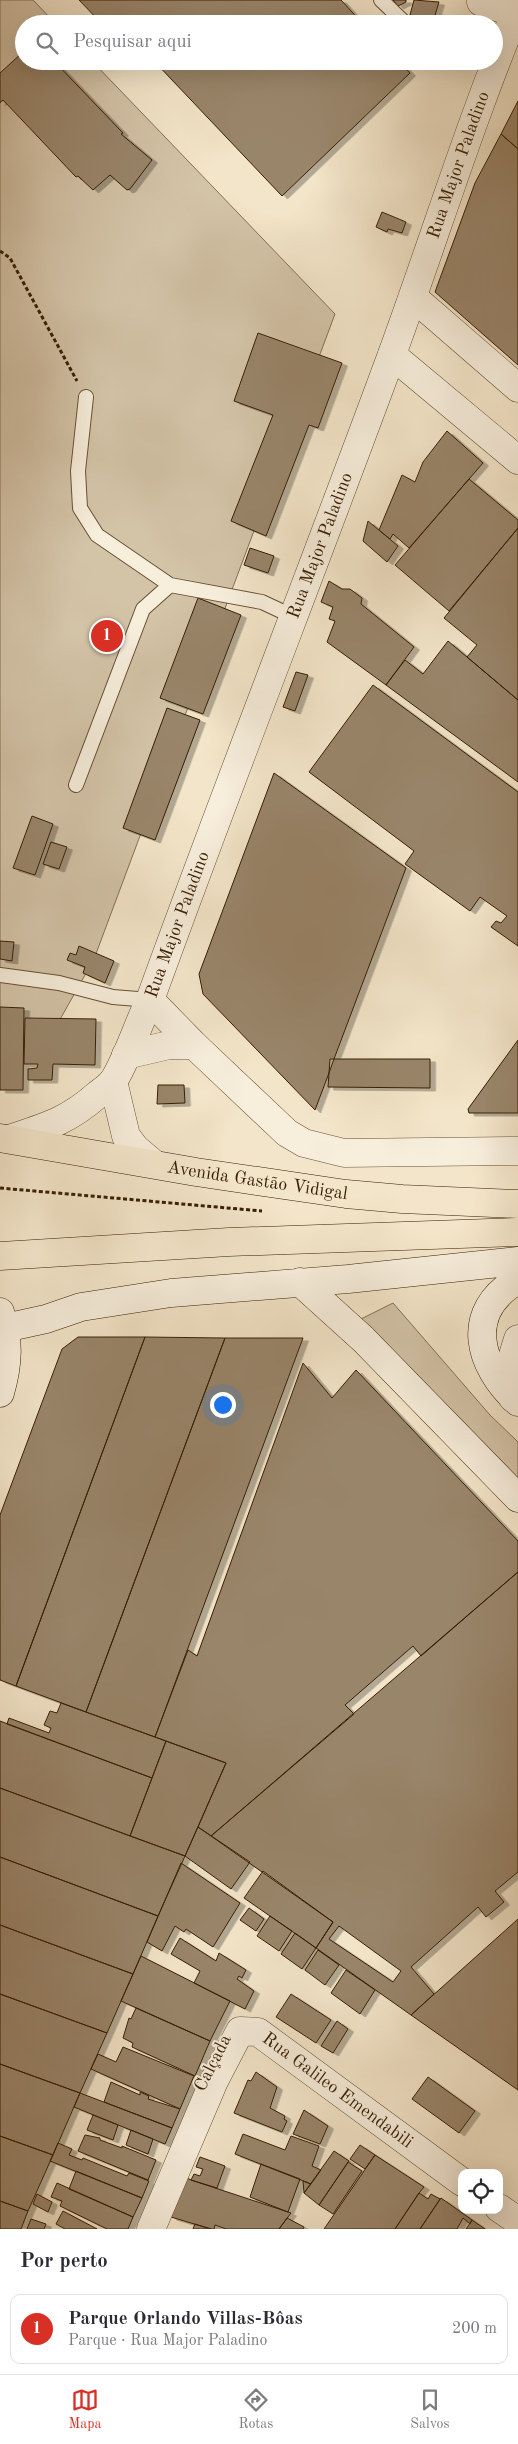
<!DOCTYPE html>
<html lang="pt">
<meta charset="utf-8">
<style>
:root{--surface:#fff;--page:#f7f7f7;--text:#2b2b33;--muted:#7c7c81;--line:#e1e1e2;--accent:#d93025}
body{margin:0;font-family:"Old Standard TT",serif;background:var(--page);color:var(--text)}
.controls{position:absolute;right:15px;bottom:15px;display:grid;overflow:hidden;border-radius:10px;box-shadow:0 5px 20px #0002}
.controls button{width:45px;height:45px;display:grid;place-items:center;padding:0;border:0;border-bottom:1px solid var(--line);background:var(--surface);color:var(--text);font:25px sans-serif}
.you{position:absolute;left:222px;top:1404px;width:18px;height:18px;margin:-12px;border:4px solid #fff;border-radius:50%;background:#1a73e8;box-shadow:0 0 0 8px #1a73e833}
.badge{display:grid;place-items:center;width:32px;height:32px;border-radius:50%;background:var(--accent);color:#fff;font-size:16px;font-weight:700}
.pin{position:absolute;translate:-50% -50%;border:2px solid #fff;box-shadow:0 1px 5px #0006}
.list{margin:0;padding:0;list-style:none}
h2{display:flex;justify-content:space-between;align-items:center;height:65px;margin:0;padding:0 20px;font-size:21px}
h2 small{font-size:16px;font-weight:400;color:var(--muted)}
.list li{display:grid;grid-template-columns:32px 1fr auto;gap:15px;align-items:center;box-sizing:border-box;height:70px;margin:0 10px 10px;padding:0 10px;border:1px solid var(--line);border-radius:10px}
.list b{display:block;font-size:19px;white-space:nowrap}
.list p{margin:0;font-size:16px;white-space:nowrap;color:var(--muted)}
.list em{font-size:16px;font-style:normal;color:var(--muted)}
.icon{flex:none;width:28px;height:28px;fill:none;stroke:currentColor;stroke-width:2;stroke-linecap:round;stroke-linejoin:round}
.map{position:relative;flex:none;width:518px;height:2229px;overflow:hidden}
.search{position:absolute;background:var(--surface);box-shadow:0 5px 20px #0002;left:15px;right:15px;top:15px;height:55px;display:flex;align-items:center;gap:12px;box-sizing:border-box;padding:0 18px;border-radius:28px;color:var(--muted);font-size:19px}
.sheet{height:145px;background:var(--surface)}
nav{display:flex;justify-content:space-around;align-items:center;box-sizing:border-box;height:70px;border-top:1px solid var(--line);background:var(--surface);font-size:14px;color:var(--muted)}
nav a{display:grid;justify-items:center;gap:2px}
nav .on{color:var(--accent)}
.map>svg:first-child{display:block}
.green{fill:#d3c3a7;stroke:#867055}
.building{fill:#99856a;stroke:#381e03;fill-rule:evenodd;filter:url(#shadow)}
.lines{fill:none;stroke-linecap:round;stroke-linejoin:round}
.lane-casing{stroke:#675034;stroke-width:16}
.street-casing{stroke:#675034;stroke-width:29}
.secondary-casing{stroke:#381e03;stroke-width:29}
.highway-casing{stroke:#381e03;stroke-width:29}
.path{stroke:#381e03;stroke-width:3;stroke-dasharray:4 2.5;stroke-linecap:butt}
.lane{stroke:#f7eedc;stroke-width:14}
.street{stroke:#f7eedc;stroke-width:28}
.secondary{stroke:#f7eedc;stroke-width:28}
.highway{stroke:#f3e5c9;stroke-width:28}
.labels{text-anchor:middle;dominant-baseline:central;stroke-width:4;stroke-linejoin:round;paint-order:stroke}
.street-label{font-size:18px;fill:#381e03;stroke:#f7eedc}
</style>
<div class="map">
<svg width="518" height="2229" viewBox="0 0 518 2229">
<defs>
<filter id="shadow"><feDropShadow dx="5.5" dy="3" stdDeviation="0" flood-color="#0004"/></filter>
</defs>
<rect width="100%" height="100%" fill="#f3e5c9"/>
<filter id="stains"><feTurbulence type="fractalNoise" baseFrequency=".004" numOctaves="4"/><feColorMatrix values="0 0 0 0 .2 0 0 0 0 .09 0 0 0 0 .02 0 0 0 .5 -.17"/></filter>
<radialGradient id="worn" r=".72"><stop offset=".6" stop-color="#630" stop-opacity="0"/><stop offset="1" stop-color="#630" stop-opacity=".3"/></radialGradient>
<path class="green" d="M0,0H33L56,24H24V61H92L335,314L94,959L40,1055L0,1063Z
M393,1303L490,1415L518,1442V1481L361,1319Z"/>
<path class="building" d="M79,0H341L363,24H102Z
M393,0H406V2L398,6Z
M414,0L439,2L433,22L410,15Z
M24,51V61H54L123,133L121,134L152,160L130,189L127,190L110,175L93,190L78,176L76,177L3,100L0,103V73Z
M154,61H399L410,73L282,196Z
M518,101V149L501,134Z
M501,134L518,149V365L435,292L475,183Z
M382,212L406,222L402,233L388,229L387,232L376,227Z
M258,333L342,363L318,428L309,425L266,536L231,521L273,415L234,401Z
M447,431L483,463L409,548L393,534L390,539L379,530L402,475L415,482L423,462Z
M469,479L518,520V528L449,611L395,565Z
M368,521L398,546L387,562L363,541Z
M518,528V700L467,657L477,645L444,618Z
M250,548L274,556L268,573L244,565Z
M329,581L342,589H350L362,598L361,604L414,647L386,685L327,642L335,621L329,619L333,607L321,602Z
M198,598L241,615L203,714L160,698Z
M448,641L518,700V782L386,685L405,660L423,674Z
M296,672L308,675L295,711L283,707Z
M373,685L518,792V946L491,927L496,921L501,923L507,916L480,897L470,911L405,864L414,851L309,772Z
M167,708L200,720L155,840L123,828Z
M274,773L406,868L334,1059H330L329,1073L315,1110L203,994L199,974Z
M32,816L53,824L35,875L13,868Z
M51,842L67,847L59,869L43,864Z
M0,941L14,942L12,961L0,959Z
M79,946L114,961L105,983L83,973L85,967L67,960L70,953L76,955Z
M0,1007L24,1008L23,1090H0Z
M25,1018L96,1019L95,1065L53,1064L52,1080H28V1069L37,1068L38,1064H24Z
M518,1040V1113H469L468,1109Z
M334,1059H430V1088L328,1087L329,1073Z
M158,1085H184L185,1103L157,1104Z
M78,1337H145L16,1686L0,1680V1515L62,1349Z
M145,1337L225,1338L86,1712L16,1686Z
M225,1338H303L155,1737L86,1712Z
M303,1363L332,1398L356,1370L518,1541V1572L421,1656L413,1646L345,1705L354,1714L211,1836L198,1827L226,1763L155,1737L188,1650L197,1656Z
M518,1572V1872L495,1891L504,1902L486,1917L478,1907L411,1967L434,1994L411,2015L316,1948L333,1922L211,1836ZM339,1926L401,1971L393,1982L329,1939Z
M61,1703L166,1741L152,1778L7,1724L9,1718L49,1733L51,1728L44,1725L50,1711L57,1713Z
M0,1721L152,1778L130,1836L0,1788Z
M166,1741L226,1763L185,1856L130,1836Z
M0,1788L185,1856L158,1916L0,1857Z
M198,1827L250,1862L231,1889L185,1856Z
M0,1857L158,1916L133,1974L0,1925Z
M181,1863L240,1903L213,1947L186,1929L184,1932L175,1926L162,1951L147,1942Z
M263,1871L333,1922L316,1948L244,1898Z
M249,1908L264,1919L256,1931L240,1920Z
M270,1916L292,1931L279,1951L257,1936Z
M518,1919V2090L411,2015Z
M0,1925L133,1974L107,2033L0,1994Z
M295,1933L316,1948L302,1969L281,1954Z
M180,1938L216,1961L219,1953L246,1970L242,1978L239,1976L237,1979L254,1991L245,2009L194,1983L200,1971L171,1954Z
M318,1950L339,1965L325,1985L305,1970Z
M141,1956L230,2001L210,2041L121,2001Z
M346,1970L375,1990L360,2014L331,1993Z
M0,1994L107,2033L80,2093L0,2064Z
M291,1994L331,2020L316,2043L276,2017Z
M136,2008L210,2041L195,2076L132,2047L133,2043L123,2038L129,2018L131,2019Z
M337,2021L348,2029L333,2053L321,2046Z
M123,2047L194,2076L180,2109L91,2069L98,2054L116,2062Z
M0,2064L80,2093L53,2155L0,2136Z
M256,2072L277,2087L270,2108L285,2116L284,2119L287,2121L282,2132L234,2113L248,2080L251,2081Z
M428,2077L475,2111L459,2133L412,2099Z
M111,2082L140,2095V2092L149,2096L148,2099L180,2109L172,2128L104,2102Z
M80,2093L172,2128L165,2144L74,2107Z
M304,2110L328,2126L320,2144L293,2134Z
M93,2115L118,2125L113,2140L87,2130Z
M131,2130L153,2139L148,2154L126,2145Z
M243,2134L285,2150L291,2136L319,2146L312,2166L321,2170L311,2184L235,2154Z
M85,2135L100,2138V2140L122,2148V2146L156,2160L148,2180L78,2151Z
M0,2136L53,2155L28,2211L0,2201Z
M58,2143L72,2149L69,2155L82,2160L83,2158L127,2176L129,2173L149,2181L142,2198L50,2161Z
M360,2145L375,2155L365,2169L350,2159Z
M334,2151L349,2161L319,2205L304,2193Z
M375,2155L424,2187L419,2193L395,2229H324Z
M200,2157L225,2166L217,2188L191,2180L194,2174L200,2176L203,2169L196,2167Z
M348,2162L362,2171L333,2214L319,2205Z
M261,2164L300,2179L288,2212L250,2197Z
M76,2171L142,2198L133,2217L69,2189Z
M187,2178L191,2180L291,2213L279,2229H226L215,2225L214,2229H211L171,2217Z
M303,2181L311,2184L304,2193Z
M57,2183L133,2217L128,2229H107L60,2206L62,2201L51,2197Z
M419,2193L428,2199L431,2194L440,2199L420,2229H395Z
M37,2194L52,2202L48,2212L33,2204Z
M441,2198L472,2220L470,2224L463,2218L457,2229H420Z
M0,2201L28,2211L21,2229H0Z
M63,2211L97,2229H65L56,2224Z
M287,2218L304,2227L303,2229H279Z
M31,2219L46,2224L44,2229H27Z
M472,2220L485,2229H466Z
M195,2224L201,2226L211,2229H193Z"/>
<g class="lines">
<defs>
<path id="lane" d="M381,0L406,24
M86,397L78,471L80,508L97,535L170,585
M76,785L143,609L170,585L262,602L294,617
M0,975L59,983L113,997L150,1000"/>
<g id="street">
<path d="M481,2L515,13"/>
<path d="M413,297L518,388"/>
<path d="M392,355L518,460"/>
<path d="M150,1000L194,1045L287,1133L304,1143L344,1153L518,1151"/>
<path d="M126,1055L169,1045H194"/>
<path d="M113,1081L126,1136L135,1148L154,1164"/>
<path id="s1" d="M9,1139C45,1127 68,1121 97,1095C102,1091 110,1086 114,1080C129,1055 137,1026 150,1000C228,785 312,571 391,357C434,240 470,122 518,7"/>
<path d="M513,1398L510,1365L518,1339"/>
<path d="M499,2208L518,2221"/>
<path id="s2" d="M151,2229L214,2081L240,2031L258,2032L462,2182"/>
</g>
<path id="secondary" d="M518,1280C463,1311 478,1366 518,1402
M300,1282L363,1339L518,1498
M0,1329L46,1319L81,1307L171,1293L348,1279L518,1261
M0,1393C8,1365 10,1340 0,1312"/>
<g id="highway">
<path id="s3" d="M0,1138L196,1172L346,1194L402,1199L518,1204"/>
<path d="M0,1256L229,1242L518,1232"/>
</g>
</defs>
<use href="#lane" class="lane-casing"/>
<use href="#street" class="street-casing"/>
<use href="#secondary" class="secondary-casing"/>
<use href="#highway" class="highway-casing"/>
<path class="path" d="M0,251L10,258L77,381
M0,1188L262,1211"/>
<use href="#lane" class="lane"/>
<use href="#street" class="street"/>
<use href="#secondary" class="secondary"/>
<use href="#highway" class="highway"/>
</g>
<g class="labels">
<g class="street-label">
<text stroke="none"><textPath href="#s1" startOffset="1100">Rua Major Paladino</textPath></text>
<text stroke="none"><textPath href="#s1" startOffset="695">Rua Major Paladino</textPath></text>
<text stroke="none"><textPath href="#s1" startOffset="290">Rua Major Paladino</textPath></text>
<text stroke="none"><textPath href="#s3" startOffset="261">Avenida Gastão Vidigal</textPath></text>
<text transform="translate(213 2063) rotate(-63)">Calçada</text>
<text stroke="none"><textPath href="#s2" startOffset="334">Rua Galileo Emendabili</textPath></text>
</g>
</g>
<rect width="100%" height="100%" filter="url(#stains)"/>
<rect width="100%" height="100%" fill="url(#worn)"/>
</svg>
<div class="controls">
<button><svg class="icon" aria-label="locate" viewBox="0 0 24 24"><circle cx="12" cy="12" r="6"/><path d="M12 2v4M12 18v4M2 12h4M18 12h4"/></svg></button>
</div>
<div class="you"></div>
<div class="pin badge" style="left:107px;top:636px">1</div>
<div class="search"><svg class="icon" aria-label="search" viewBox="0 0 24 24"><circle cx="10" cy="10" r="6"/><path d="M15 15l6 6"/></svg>Pesquisar aqui</div>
</div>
<section class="sheet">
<h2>Por perto<small></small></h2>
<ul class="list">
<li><span class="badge">1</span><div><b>Parque Orlando Villas-Bôas</b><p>Parque · Rua Major Paladino</p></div><em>200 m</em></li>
</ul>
</section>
<nav>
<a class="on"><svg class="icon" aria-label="map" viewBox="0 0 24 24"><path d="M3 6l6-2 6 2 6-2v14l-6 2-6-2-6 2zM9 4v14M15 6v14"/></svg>Mapa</a>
<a><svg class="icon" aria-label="directions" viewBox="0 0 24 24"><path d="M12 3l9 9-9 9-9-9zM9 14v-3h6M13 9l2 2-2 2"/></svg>Rotas</a>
<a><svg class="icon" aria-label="saved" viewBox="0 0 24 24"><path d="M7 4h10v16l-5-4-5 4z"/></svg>Salvos</a>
</nav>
